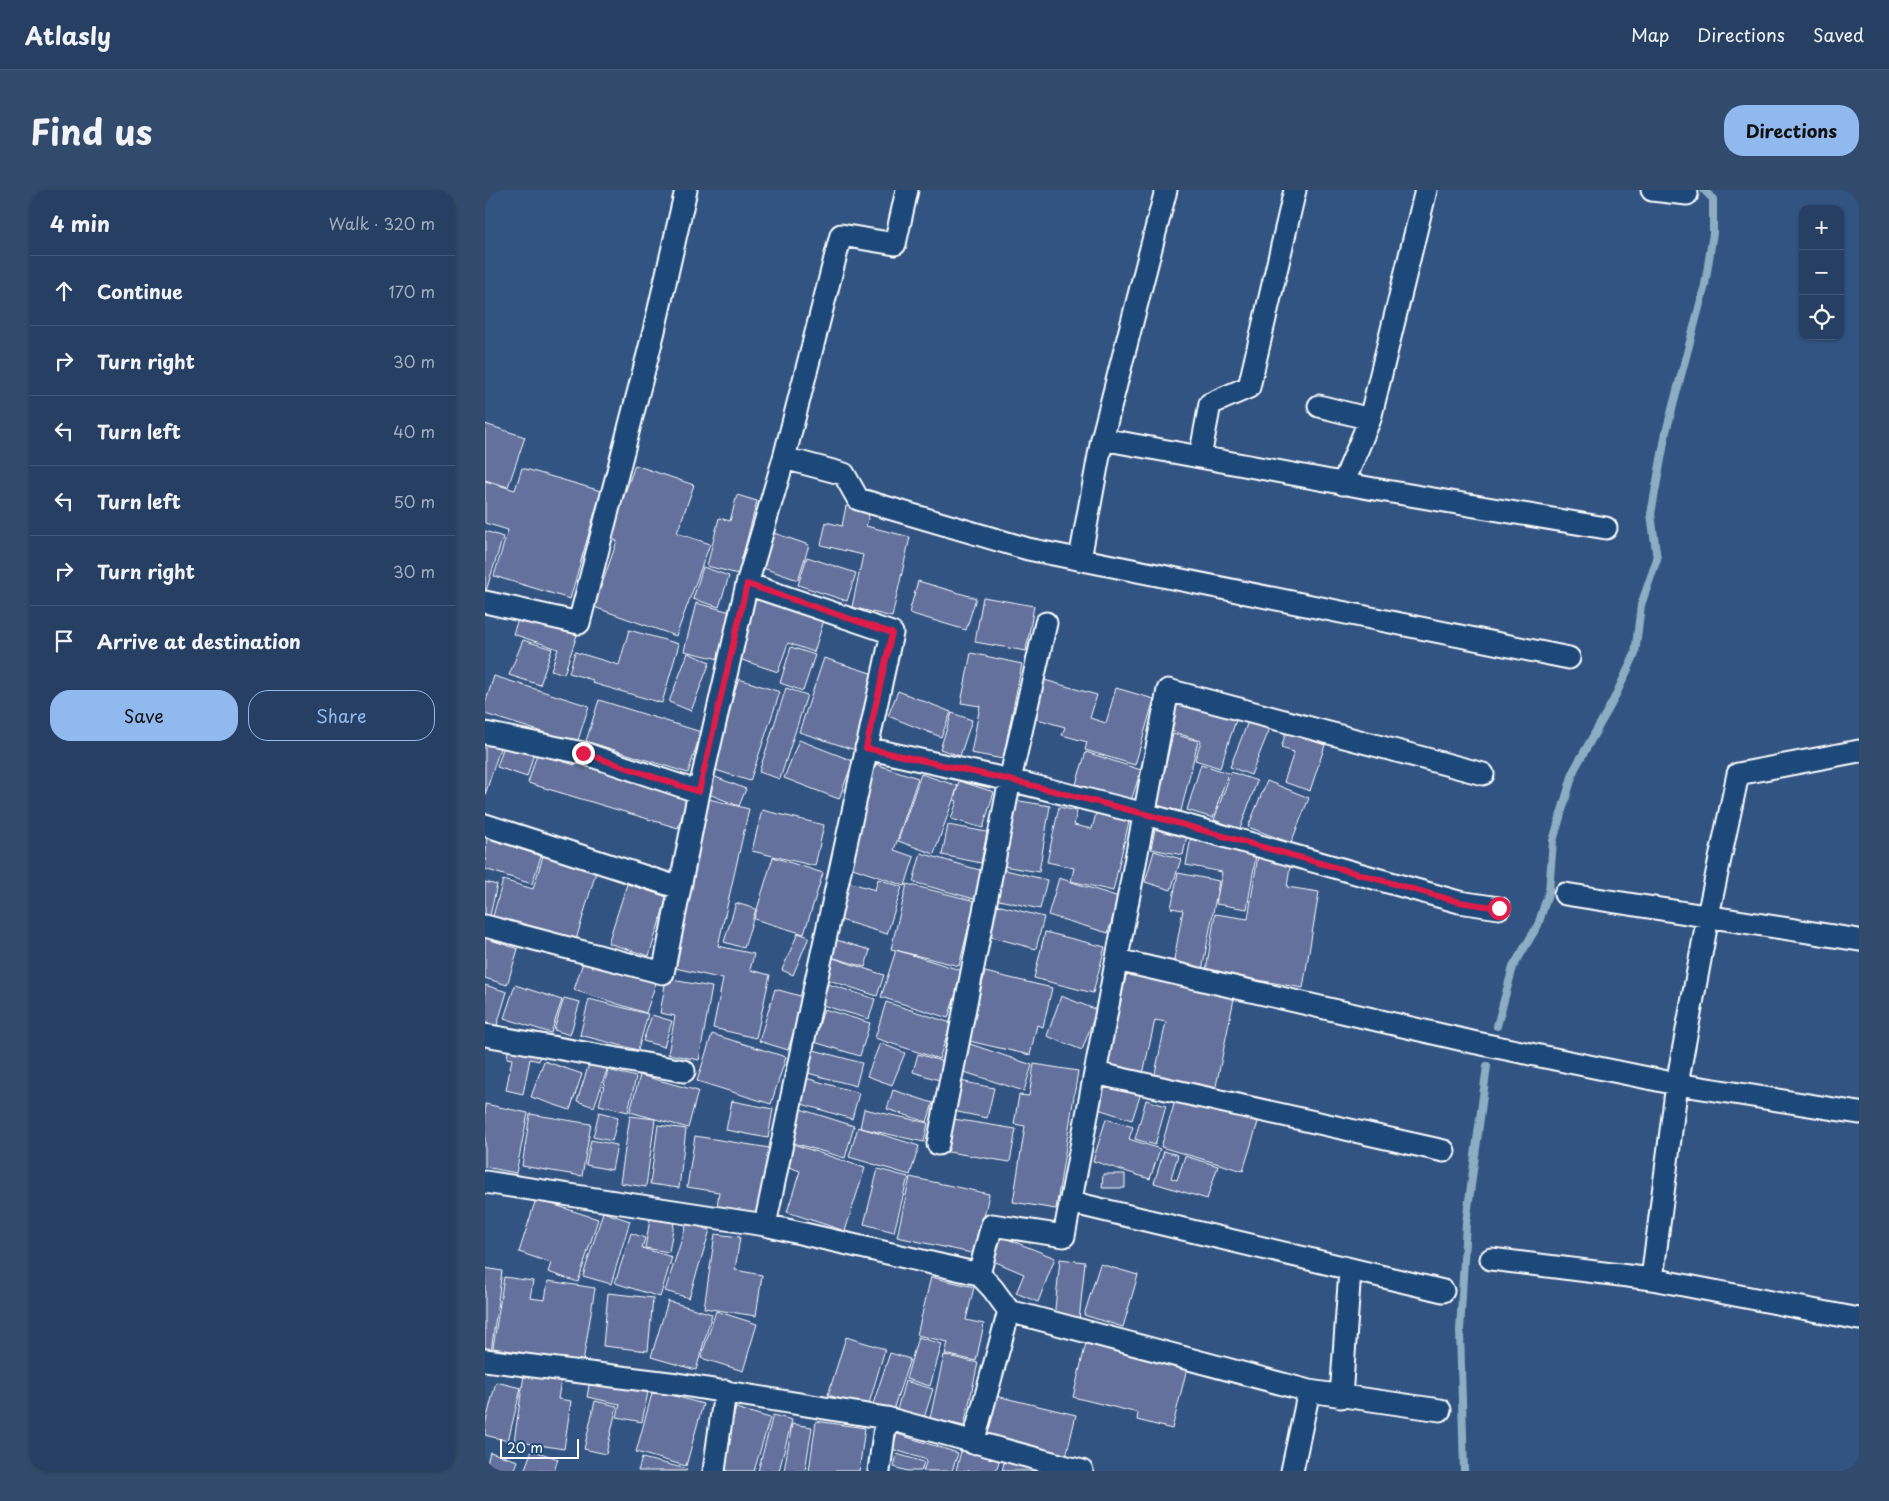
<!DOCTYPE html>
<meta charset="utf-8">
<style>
:root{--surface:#263f62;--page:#324a6b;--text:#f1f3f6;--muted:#a4afbe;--line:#425877;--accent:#90b9f0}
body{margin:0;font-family:"Playpen Sans",sans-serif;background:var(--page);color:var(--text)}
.controls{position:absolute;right:15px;top:15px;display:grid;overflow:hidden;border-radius:10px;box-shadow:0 1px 4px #0004}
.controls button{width:45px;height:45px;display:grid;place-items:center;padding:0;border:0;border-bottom:1px solid var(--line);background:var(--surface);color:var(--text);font:25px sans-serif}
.scale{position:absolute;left:15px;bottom:12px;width:79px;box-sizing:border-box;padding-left:5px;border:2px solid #fff;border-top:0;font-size:14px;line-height:18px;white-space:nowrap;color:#fff;-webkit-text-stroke:4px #1f4a7a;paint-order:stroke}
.stop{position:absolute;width:15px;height:15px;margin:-11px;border:4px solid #e11d48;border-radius:50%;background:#fff}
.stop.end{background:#e11d48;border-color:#fff;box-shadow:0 1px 5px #0008}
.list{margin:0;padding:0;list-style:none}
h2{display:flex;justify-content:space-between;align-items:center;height:65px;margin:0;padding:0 20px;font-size:21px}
h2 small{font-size:16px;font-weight:400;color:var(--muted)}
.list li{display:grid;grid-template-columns:32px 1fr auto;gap:15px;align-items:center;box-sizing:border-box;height:70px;padding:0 20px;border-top:1px solid var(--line)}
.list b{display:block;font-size:19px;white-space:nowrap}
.list em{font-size:16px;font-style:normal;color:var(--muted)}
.actions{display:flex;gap:10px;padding:15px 20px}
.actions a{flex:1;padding:11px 0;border:1px solid var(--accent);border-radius:20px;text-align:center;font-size:18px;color:var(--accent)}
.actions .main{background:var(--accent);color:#111}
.icon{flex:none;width:28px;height:28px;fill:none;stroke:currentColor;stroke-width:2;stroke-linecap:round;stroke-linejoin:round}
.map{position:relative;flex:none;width:1374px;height:1281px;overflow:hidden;border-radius:20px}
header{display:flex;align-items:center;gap:30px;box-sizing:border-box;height:70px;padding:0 25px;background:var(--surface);border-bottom:1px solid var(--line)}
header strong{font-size:24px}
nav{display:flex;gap:28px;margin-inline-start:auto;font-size:18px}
.intro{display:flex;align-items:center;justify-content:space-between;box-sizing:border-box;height:120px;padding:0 30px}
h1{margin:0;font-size:35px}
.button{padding:12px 22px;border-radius:20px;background:var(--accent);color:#111;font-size:18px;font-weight:700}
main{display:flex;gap:30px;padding:0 30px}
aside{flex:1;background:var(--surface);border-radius:20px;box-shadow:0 1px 4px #0004}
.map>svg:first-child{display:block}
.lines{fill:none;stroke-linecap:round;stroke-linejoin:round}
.stream{stroke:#8cadc2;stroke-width:8}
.building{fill:#63719c;stroke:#fff}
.street-casing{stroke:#fff;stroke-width:25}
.street{stroke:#1f4a7a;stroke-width:21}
.route{stroke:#e11d48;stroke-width:6}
</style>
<header>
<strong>Atlasly</strong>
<nav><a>Map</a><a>Directions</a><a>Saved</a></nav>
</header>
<div class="intro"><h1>Find us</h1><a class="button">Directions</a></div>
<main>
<aside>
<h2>4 min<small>Walk · 320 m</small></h2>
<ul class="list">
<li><svg class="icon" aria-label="ahead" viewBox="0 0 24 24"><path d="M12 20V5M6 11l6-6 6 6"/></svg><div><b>Continue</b></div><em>170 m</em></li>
<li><svg class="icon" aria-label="right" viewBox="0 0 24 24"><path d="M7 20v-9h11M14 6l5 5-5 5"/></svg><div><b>Turn right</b></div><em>30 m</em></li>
<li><svg class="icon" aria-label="left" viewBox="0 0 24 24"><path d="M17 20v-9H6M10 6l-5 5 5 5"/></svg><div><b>Turn left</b></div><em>40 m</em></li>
<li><svg class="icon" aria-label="left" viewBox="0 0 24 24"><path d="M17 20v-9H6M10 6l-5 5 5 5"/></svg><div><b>Turn left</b></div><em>50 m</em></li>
<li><svg class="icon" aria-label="right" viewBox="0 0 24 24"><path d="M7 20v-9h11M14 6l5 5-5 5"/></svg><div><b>Turn right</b></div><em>30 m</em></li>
<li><svg class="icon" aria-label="arrive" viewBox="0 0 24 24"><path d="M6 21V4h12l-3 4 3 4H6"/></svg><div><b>Arrive at destination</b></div></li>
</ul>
<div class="actions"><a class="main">Save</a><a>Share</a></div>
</aside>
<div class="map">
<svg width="1374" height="1281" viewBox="0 0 1374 1281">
<rect width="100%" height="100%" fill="#325483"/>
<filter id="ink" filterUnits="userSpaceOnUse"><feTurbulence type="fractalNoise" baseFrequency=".02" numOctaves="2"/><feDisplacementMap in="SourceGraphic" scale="10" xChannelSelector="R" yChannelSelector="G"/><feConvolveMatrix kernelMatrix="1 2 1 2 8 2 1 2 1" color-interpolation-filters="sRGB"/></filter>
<g filter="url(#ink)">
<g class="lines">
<path class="stream" d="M1012,836L1028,777L1053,735L1064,701L1068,651L1089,580L1128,511L1150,464L1156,415L1172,369L1166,324L1181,242L1220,95L1228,43V9L1219,0
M979,1281L975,1141L981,1033L1002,876"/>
</g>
<path class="building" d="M0,234L40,247L23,297L0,290Z
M150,275L209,295L192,343L225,354L191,446L109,417L132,351L124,348Z
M37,278L116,301L85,409L9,386L23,340L0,333V291L30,300Z
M252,305L272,311L253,384L222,376L234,328L245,331Z
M361,316L385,321L381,336L425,347L407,427L367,417L378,365L336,355L341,332L357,336Z
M0,341L18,347L0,404Z
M286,342L324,355L313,390L275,377Z
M322,367L371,383L362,411L313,395Z
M218,377L244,386L234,417L208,409Z
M433,391L491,408L481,440L424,423Z
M271,407L339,430L329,462L303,453L293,482L251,468Z
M498,407L549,416L541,461L490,452Z
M211,413L246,422L234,469L199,461Z
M34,426L92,445L79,484L66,480L73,459L28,444Z
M144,440L194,454L177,513L107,493L108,490L84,483L90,462L134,475Z
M38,450L67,459L55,495L24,485Z
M306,457L330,465L318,501L295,493Z
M203,463L225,472L206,521L184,512Z
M486,463L537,474L518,569L486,563L495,516L476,513Z
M339,468L395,486L370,560L314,542Z
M9,486L104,516L92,553L0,524V514Z
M254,489L295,502L265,591L224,578Z
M556,489L612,505L605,528L621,533L631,498L669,509L650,575L600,560L602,552L577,545L580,537L545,527Z
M301,498L322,505L295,589L274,582Z
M413,501L466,522L456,547L403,526Z
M114,510L216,542L203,583L101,551Z
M693,511L751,530L735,578L710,570L716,551L683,540Z
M467,523L487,530L475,566L455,559Z
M764,529L785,538L766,585L745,577Z
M801,542L840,555L825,601L799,592L809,562L796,558Z
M688,544L713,551L696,621L671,616Z
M0,550L16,555L0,605Z
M314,550L368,571L354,609L299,588Z
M20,553L49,563L42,587L12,577Z
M601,562L656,580L646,611L591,594Z
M52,564L90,575L91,570L204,605L193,638L43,593Z
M390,574L433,588L409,660L429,667L420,696L356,674Z
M716,574L743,583L728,628L702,620Z
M746,582L772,591L755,639L729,630Z
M436,584L473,596L449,664L413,651Z
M228,586L261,599L254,616L221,603Z
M474,591L509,602L498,638L466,629L472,611L469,610Z
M782,591L824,608L806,653L763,637Z
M220,608L264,619L233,756L269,764L265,780L285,785L271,848L228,838L238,789L186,777Z
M529,610L565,616L554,682L518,676Z
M574,617L592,621L589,635L607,639L612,619L645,627L628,701L586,691L589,678L562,672Z
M277,620L339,635L330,676L267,661Z
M463,635L502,642L496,673L457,665Z
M670,639L702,645L698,665L666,659Z
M706,647L772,659L762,719L731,714L737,682L701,675Z
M2,648L56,666L47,694L0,679Z
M669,661L696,669L686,700L660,692Z
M436,663L501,682L493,710L428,692Z
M773,665L806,671L802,697L834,702L818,798L721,781L730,724L763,729Z
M58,666L111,682L91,750L8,726L18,690L48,699Z
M288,667L338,683L319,744L269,729Z
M512,678L562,690L555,719L505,708Z
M693,683L734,691L717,781L688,775L698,720L686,718Z
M574,688L634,707L623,743L563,725Z
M393,689L417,697L402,744L349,728L360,691L390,700Z
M0,692L12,695L4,730L0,729Z
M142,694L182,707L164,766L123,753Z
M422,694L490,711L474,776L406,759Z
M251,713L271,719L259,758L239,752Z
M512,715L559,727L551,759L503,746Z
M560,742L620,757L608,803L549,788Z
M313,743L324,747L308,785L297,780Z
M0,748L33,759L22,795L0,788Z
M348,749L385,760L380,777L343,766Z
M411,760L478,781L463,828L396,807Z
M348,768L399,785L392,806L341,789Z
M99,769L171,793L161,823L89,800Z
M642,781L750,804L730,901L669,888L681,832L670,830L658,884L622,876Z
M500,782L567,798L558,837L552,835L545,865L484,851Z
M181,789L227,797L214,870L183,864L190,826L175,823Z
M343,794L390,809L384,829L337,815Z
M0,795L22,802L10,842L0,839Z
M30,795L77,810L66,843L19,828Z
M290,799L319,807L303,860L274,851Z
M576,806L612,820L597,860L562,846Z
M79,808L95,812L85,845L69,840Z
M104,809L163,824L153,860L95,845Z
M401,812L466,833L454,869L390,848Z
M339,819L385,833L375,866L329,852Z
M167,825L187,831L179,857L158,851Z
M227,844L301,867L286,914L212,891Z
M395,853L420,863L407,895L382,886Z
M24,854L56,860L54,871L45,869L38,904L21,900L27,869L22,868Z
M485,854L547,875L539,901L476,881Z
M325,859L377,873L371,896L319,882Z
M433,864L459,872L454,890L428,882Z
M59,871L97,884L85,920L46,907Z
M105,871L123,877L109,917L92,911Z
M549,874L593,881L571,1019L528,1012L540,936L529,934L534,905L544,906Z
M123,880L151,887L143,922L114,915Z
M155,885L213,901L203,938L145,922Z
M317,887L374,903L367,929L310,912Z
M470,890L509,898L502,928L463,920Z
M619,891L656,903L647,930L610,918Z
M408,900L448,913L442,932L402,919Z
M691,908L773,932L758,981L676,957Z
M661,910L681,916L670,955L650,949Z
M247,911L288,919L283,948L241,940Z
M0,914L43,923L31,983L0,977Z
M312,918L369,936L360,968L302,951Z
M379,919L443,933L439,952L375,938Z
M114,922L133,927L127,951L108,947Z
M45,924L106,934L97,986L37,976Z
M145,926L170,929L161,997L135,993Z
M462,928L531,939L525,972L457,961Z
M621,929L648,937L644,949L675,959L665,989L608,971Z
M173,935L201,939L194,998L165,994Z
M373,937L434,956L425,985L364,967Z
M210,946L285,958L274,1024L232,1017L234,1002L202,997Z
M106,950L132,955L127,980L101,975Z
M308,954L380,978L360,1041L302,1022L315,981L301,976Z
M679,961L693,965L686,988L692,990L700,966L733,976L722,1009L669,993Z
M393,979L423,987L409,1042L379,1034Z
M618,984H640V998H617Z
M425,987L504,1004L491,1064L412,1047Z
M51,1009L113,1029L93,1092L63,1082L66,1073L34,1062Z
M118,1022L145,1031L126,1094L98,1086Z
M165,1029L189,1033L184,1062L160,1058Z
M202,1033L225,1040L204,1108L180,1101Z
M146,1043L160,1048L157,1058L187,1067L175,1107L130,1093Z
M230,1044L255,1047L250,1080L277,1085L271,1126L219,1118Z
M515,1046L570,1068L553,1112L531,1103L539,1084L506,1070Z
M575,1069L600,1072L594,1131L569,1129Z
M615,1074L653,1085L638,1137L599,1125Z
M0,1078L17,1081L6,1162H0Z
M19,1087L48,1091L45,1108L60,1110L63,1091L110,1098L98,1172L8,1158Z
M446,1087L489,1097L481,1130L499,1134L491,1171L460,1164L463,1152L432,1145Z
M123,1103L168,1108L163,1161L118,1156Z
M183,1111L227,1124L211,1180L166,1167Z
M231,1121L272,1134L258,1181L216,1168Z
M361,1147L400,1159L383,1217L343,1205Z
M433,1147L457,1154L445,1196L421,1189Z
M601,1153L702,1178L687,1239L652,1230L653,1223L588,1207Z
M405,1163L425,1169L408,1220L388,1214Z
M459,1165L493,1173L479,1236L445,1228Z
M39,1185L76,1190L73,1209L86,1211L79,1259L29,1251Z
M105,1190L163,1202L157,1232L132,1227L135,1214L102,1207Z
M420,1191L448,1199L439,1228L412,1220Z
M11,1192L36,1198L23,1251L0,1245V1235Z
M168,1200L218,1214L201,1276L151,1262Z
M507,1205L591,1225L581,1267L497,1248Z
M110,1211L132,1216L121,1264L99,1259Z
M251,1218L285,1228L269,1281H233Z
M288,1225L307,1230L294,1281H273Z
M331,1231L380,1238L374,1281H324Z
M307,1234L327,1237L320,1281H299Z
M412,1244L473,1263L467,1281H438L442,1270L407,1259Z
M477,1257L515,1268L511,1281H471Z
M47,1260L73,1269L69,1281H39Z
M5,1262L33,1271L29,1281H0Z
M412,1264L439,1272L436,1281H422L409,1277Z
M157,1268L202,1279L201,1281H153Z
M520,1268L563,1281H517Z"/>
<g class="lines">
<defs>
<path id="street" d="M681,0L617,249L889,299L1121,338
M1167,0L1202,4
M834,216L885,229L941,0
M715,267L725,214L764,197L810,0
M299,268L359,284L373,309L543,359L1084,468
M858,294L885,229
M595,369L617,249
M262,394L407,443L331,791L280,1035
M0,412L94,433L169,141L201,0
M0,543L98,563L214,602
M381,558L525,590L660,624L974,712L1014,718
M0,635L195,698
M1080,704L1374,750
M0,736L178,783L214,602L262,394L299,268L356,45L410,54L422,0
M632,770L987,852L1192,894L1374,923
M0,845L199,881
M610,883L959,961
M453,954L525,590L561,433
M0,992L280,1035L494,1084L508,1099L524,1121L824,1201L955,1220
M585,1012L958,1101
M1006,1069L1167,1089L1374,1129
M494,1084L507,1035L579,1046L683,500L998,584
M1167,1089L1192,894L1225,716L1253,584L1374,561
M0,1170L192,1194L401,1228L597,1281
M856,1207L865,1080
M488,1253L524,1121
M229,1281L240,1201
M394,1281L401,1228
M807,1281L824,1201"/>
</defs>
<use href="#street" class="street-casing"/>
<use href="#street" class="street"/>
</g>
</g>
<g class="lines" filter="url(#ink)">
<path class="route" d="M98,563L214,602L262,394L407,443L381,558L525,590L660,624L974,712L1014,718"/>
</g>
</svg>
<div class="controls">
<button>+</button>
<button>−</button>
<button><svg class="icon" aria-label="locate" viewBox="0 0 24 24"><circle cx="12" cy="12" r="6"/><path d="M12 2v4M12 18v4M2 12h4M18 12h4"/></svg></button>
</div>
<div class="scale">20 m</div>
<div class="stop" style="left:1014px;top:718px"></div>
<div class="stop end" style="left:98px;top:563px"></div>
</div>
</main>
